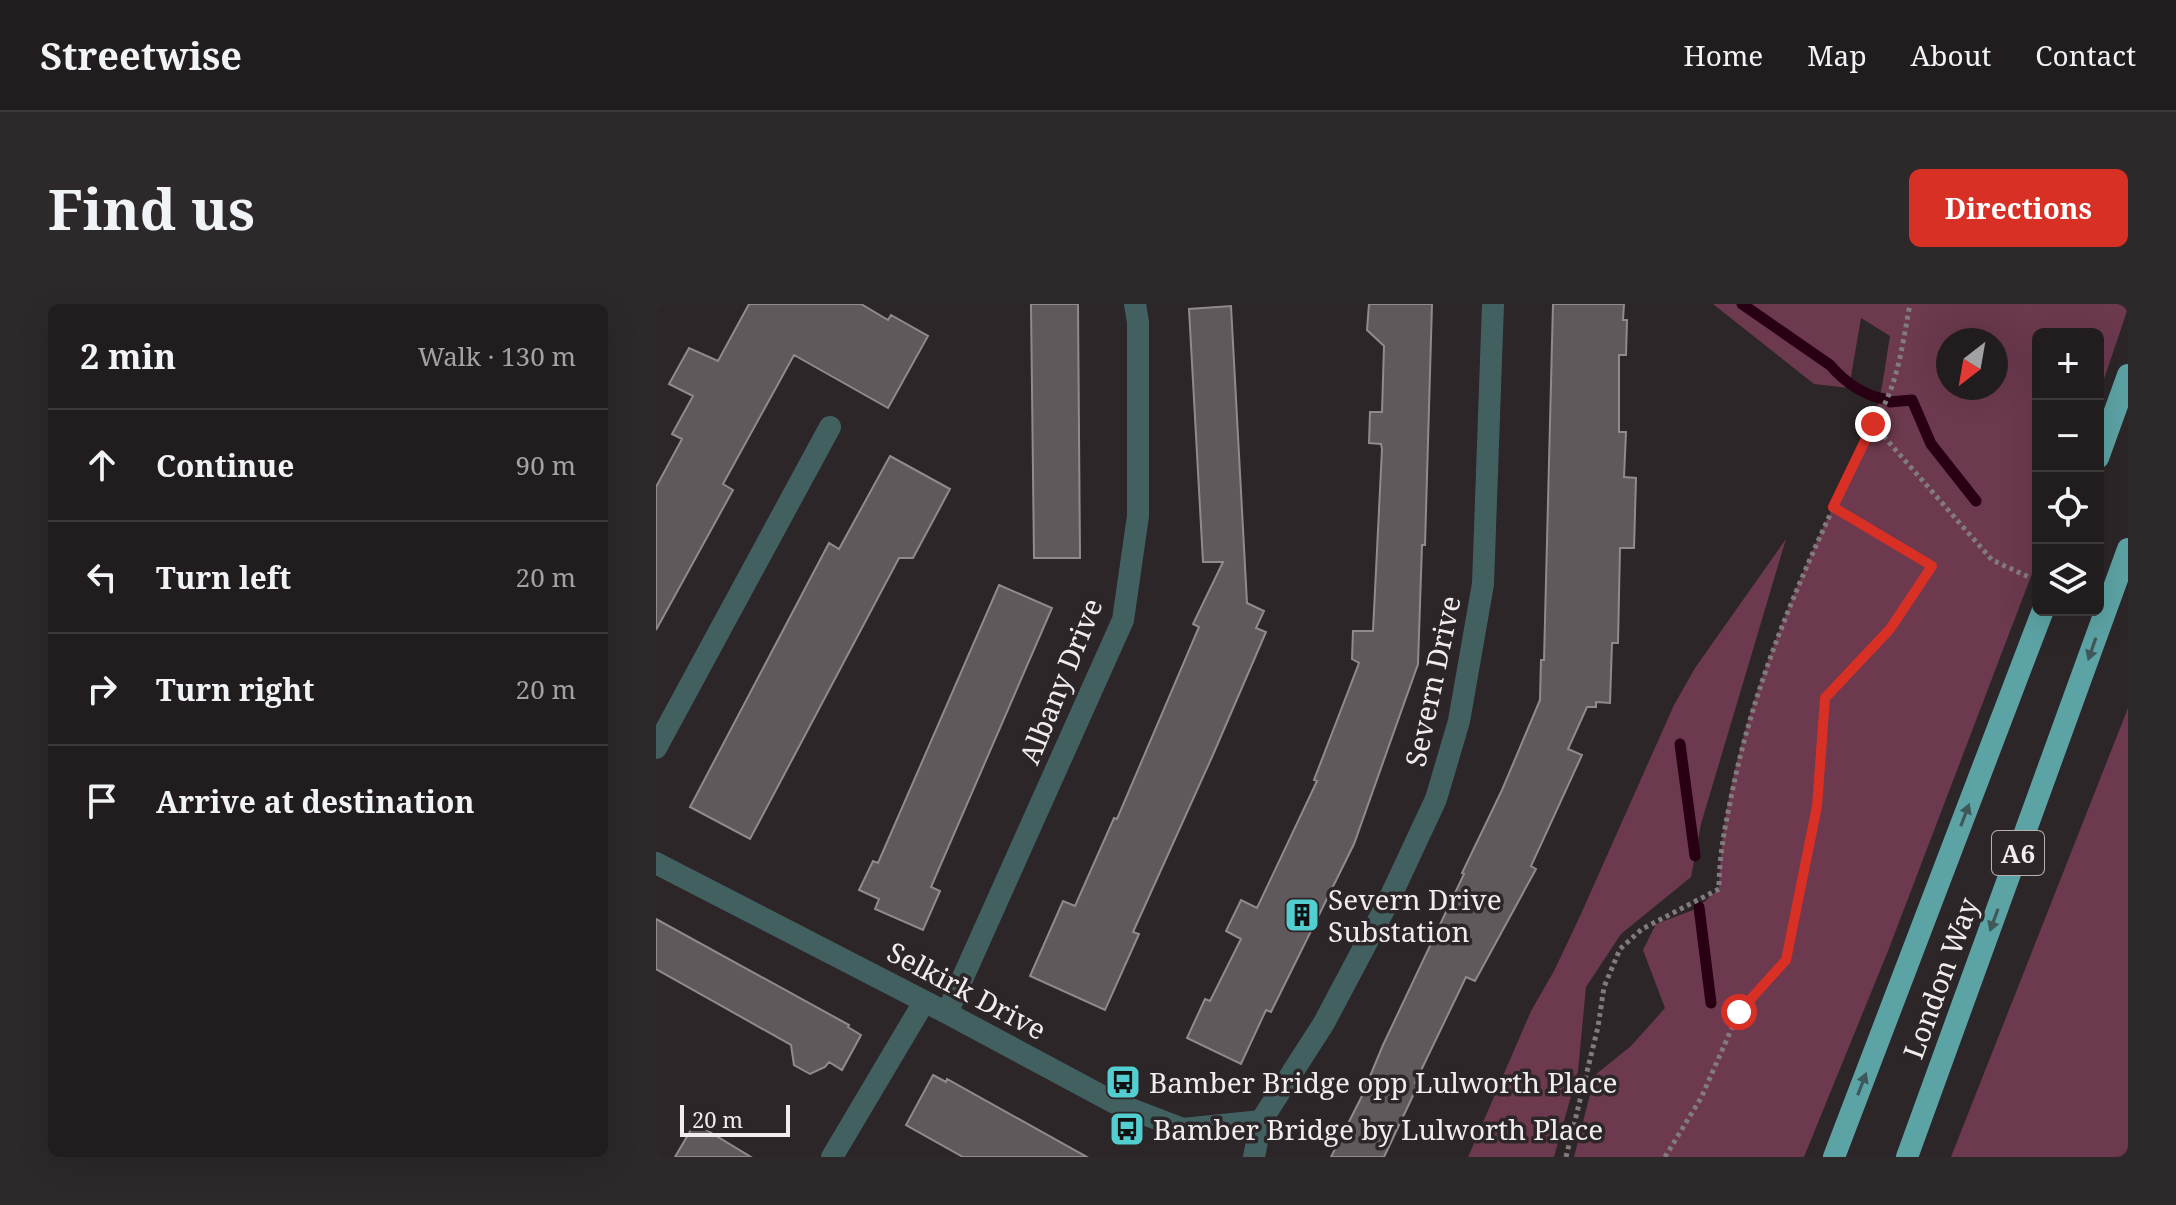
<!DOCTYPE html>
<meta charset="utf-8">
<style>
:root{--surface:#211c1e;--page:#2d292b;--text:#f1f3f6;--muted:#a2a1a4;--line:#3e3a3c;--accent:#d93025}
body{margin:0;font-family:"Noto Serif",serif;background:var(--page);color:var(--text)}
.controls{position:absolute;right:24px;top:24px;display:grid;overflow:hidden;border-radius:12px;box-shadow:0 8px 32px #0002}
.controls button{width:72px;height:72px;display:grid;place-items:center;padding:0;border:0;border-bottom:2px solid var(--line);background:var(--surface);color:var(--text);font:40px sans-serif}
.compass{position:absolute;left:1280px;top:24px;width:72px;height:72px;border-radius:50%;background:var(--surface);box-shadow:0 8px 32px #0002;rotate:211deg}
.scale{position:absolute;left:24px;bottom:20px;width:110px;box-sizing:border-box;padding-left:8px;border:4px solid #f1edee;border-top:0;font-size:22px;line-height:28px;white-space:nowrap;color:#f1edee;-webkit-text-stroke:6px #2c2628;paint-order:stroke}
.stop{position:absolute;width:24px;height:24px;margin:-18px;border:6px solid #d93025;border-radius:50%;background:#fff}
.stop.end{background:#d93025;border-color:#fff;box-shadow:0 2px 8px #0008}
.list{margin:0;padding:0;list-style:none}
h2{display:flex;justify-content:space-between;align-items:center;height:104px;margin:0;padding:0 32px;font-size:34px}
h2 small{font-size:26px;font-weight:400;color:var(--muted)}
.list li{display:grid;grid-template-columns:52px 1fr auto;gap:24px;align-items:center;box-sizing:border-box;height:112px;padding:0 32px;border-top:2px solid var(--line)}
.list b{display:block;font-size:30px;white-space:nowrap}
.list em{font-size:26px;font-style:normal;color:var(--muted)}
.icon{flex:none;width:44px;height:44px;fill:none;stroke:currentColor;stroke-width:2;stroke-linecap:round;stroke-linejoin:round}
.map{position:relative;flex:none;width:1472px;height:853px;overflow:hidden;border-radius:12px}
header{display:flex;align-items:center;gap:48px;box-sizing:border-box;height:112px;padding:0 40px;background:var(--surface);border-bottom:2px solid var(--line)}
header strong{font-size:38px}
nav{display:flex;gap:44px;margin-inline-start:auto;font-size:28px}
.intro{display:flex;align-items:center;justify-content:space-between;box-sizing:border-box;height:192px;padding:0 48px}
h1{margin:0;font-size:56px}
.button{padding:20px 36px;border-radius:12px;background:var(--accent);color:#fff;font-size:28px;font-weight:700}
main{display:flex;gap:48px;padding:0 48px}
aside{flex:1;background:var(--surface);border-radius:12px;box-shadow:0 8px 32px #0002}
.map>svg:first-child{display:block}
.green{fill:#6c394e;fill-rule:evenodd}
.lines{fill:none;stroke-linecap:round;stroke-linejoin:round}
.stream{stroke:#290013;stroke-width:11}
.building{fill:#60595b;stroke:#918a8d;stroke-width:2}
.path{stroke:#817b7d;stroke-width:5;stroke-dasharray:4 4;stroke-linecap:butt}
.minor{stroke:#436061;stroke-width:22}
.trunk{stroke:#5ca3a5;stroke-width:22}
.oneway{fill:#3f585a}
.route{stroke:#d93025;stroke-width:10}
.labels{text-anchor:middle;dominant-baseline:central;stroke-width:7;stroke-linejoin:round;paint-order:stroke}
.shield{fill:#2c2628;stroke:#b6b1b3;stroke-width:2}
.shield-label{font-size:26px;font-weight:bold;fill:#f1edee}
.street-label{font-size:28px;fill:#f1edee;stroke:#2c2628}
.poi-label{font-size:28px;fill:#f1edee;stroke:#2c2628;text-anchor:start}
</style>
<header>
<strong>Streetwise</strong>
<nav><a>Home</a><a>Map</a><a>About</a><a>Contact</a></nav>
</header>
<div class="intro"><h1>Find us</h1><a class="button">Directions</a></div>
<main>
<aside>
<h2>2 min<small>Walk · 130 m</small></h2>
<ul class="list">
<li><svg class="icon" aria-label="ahead" viewBox="0 0 24 24"><path d="M12 20V5M6 11l6-6 6 6"/></svg><div><b>Continue</b></div><em>90 m</em></li>
<li><svg class="icon" aria-label="left" viewBox="0 0 24 24"><path d="M17 20v-9H6M10 6l-5 5 5 5"/></svg><div><b>Turn left</b></div><em>20 m</em></li>
<li><svg class="icon" aria-label="right" viewBox="0 0 24 24"><path d="M7 20v-9h11M14 6l5 5-5 5"/></svg><div><b>Turn right</b></div><em>20 m</em></li>
<li><svg class="icon" aria-label="arrive" viewBox="0 0 24 24"><path d="M6 21V4h12l-3 4 3 4H6"/></svg><div><b>Arrive at destination</b></div></li>
</ul>
</aside>
<div class="map">
<svg width="1472" height="853" viewBox="0 0 1472 853">
<rect width="100%" height="100%" fill="#2c2628"/>
<path class="green" d="M1057,0H1472V4L1442,93V30H1382V254L1232,647L1148,853H918L939,771L975,742L1009,704L987,646L1000,620L1040,605L1063,585C1065,469 1114,342 1161,237C1178,198 1201,161 1216,121C1226,94 1229,61 1234,32L1205,14L1193,84L1158,80ZM1292,36H1340V84H1292Z
M1130,235L1045,520L1035,573L965,630L930,683L922,767L898,853H812L875,707L898,667L925,610L1018,401L1039,364Z
M1472,404V853H1295Z"/>
<g class="lines">
<path class="stream" d="M1086,0L1174,61C1188,77 1207,91 1228,95
M1234,98L1256,96L1275,140L1320,197
M1024,440L1039,552
M1043,603L1055,699"/>
</g>
<path class="building" d="M93,0H205L232,16L235,11L272,32L232,104L138,51L67,180L77,186L0,326V183L26,135L16,130L37,92L13,80L33,44L62,57Z
M375,0H422L424,254H378Z
M713,0H776L769,241H766L762,360L698,540L615,708L610,706L585,760L531,734L549,695L554,697L585,635L570,627L585,596L601,604L661,477L658,476L703,359L696,355L697,327H717L726,145L725,140L713,139L714,108H726L728,42L711,26Z
M897,0H968L967,16H971L970,51H963V128H970L968,173L980,174L978,244H964L962,339H956L954,399L940,398V403H931L912,445L926,451L875,562L880,565L819,677L810,673L759,779L762,781L728,853H675L705,794L727,741L808,570L806,569L846,486L884,396L885,356H888Z
M575,2L591,299L608,307L600,324L610,328L556,453L477,628L483,630L449,706L374,672L407,597L419,602L458,514L461,515L543,323L537,320L567,258H547L533,5Z
M234,152L294,185L257,254H243L94,535L34,503L173,239L183,245Z
M343,281L396,304L275,583L284,587L267,626L219,605L223,595L203,586L217,557L222,559Z
M0,615L193,721L192,723L205,731L186,766L173,758L169,763L154,770L138,761L135,741L0,665Z
M277,771L290,778L291,775L431,853H307L250,821Z
M39,819L95,853H19Z"/>
<g class="lines">
<path class="path" d="M1217,120L1336,256L1375,274
M910,853L942,723L948,683L964,645L986,625L1063,585C1063,552 1069,522 1076,489C1102,359 1160,239 1217,120C1242,84 1246,42 1254,0
M1009,853L1045,794L1083,708L1130,656L1161,502L1169,394L1234,325L1276,262L1177,203"/>
<path class="minor" d="M0,444L174,123
M0,559L291,709L459,799L527,825L605,817
M291,709L467,316L482,212V18L479,0
M176,853L268,698
M598,853L605,817L668,719L731,600L780,495L803,417L827,280L837,0"/>
<path class="trunk" d="M1442,154L1472,71
M1178,853L1387,306
M1251,853L1472,245"/>
</g>
<defs><path id="oneway-solid" d="M-6-.8H1V-3.2L6.5 0L1 3.2V.8H-6Z" transform="scale(2)"/></defs>
<g class="oneway">
<use href="#oneway-solid" transform="translate(1436 345) rotate(109)"/>
<use href="#oneway-solid" transform="translate(1309 511) rotate(-69)"/>
<use href="#oneway-solid" transform="translate(1338 616) rotate(110)"/>
<use href="#oneway-solid" transform="translate(1206 780) rotate(-69)"/>
</g>
<g class="lines">
<path class="route" d="M1083,708L1130,656L1161,502L1169,394L1234,325L1276,262L1177,203L1217,120"/>
</g>
<defs>
<symbol id="building-square" viewBox="-11 -11 22 22"><rect x="-9" y="-9" width="18" height="18" rx="4" fill="#52cdd0" stroke="#2c2628"/><path d="M-4-6H4V6H1V3H-1V6H-4ZM-2.5-4.3h1.7v1.8h-1.7ZM.8-4.3h1.7v1.8H.8ZM-2.5-1h1.7V.8h-1.7ZM.8-1h1.7V.8H.8Z" fill="#111"/></symbol>
<symbol id="bus-square" viewBox="-11 -11 22 22"><rect x="-9" y="-9" width="18" height="18" rx="4" fill="#52cdd0" stroke="#2c2628"/><path d="M-5-6H5V4H4V6H2V4H-2V6H-4V4H-5ZM-3.5-4V0h7V-4ZM-3.5 1.2v1.5H-2V1.2ZM2 1.2v1.5H3.5V1.2Z" fill="#111"/></symbol>
</defs>
<g fill-rule="evenodd">
<use href="#building-square" x="626" y="591" width="40" height="40"/>
<use href="#bus-square" x="447" y="758" width="40" height="40"/>
<use href="#bus-square" x="451" y="805" width="40" height="40"/>
</g>
<g class="labels">
<rect class="shield" x="1336" y="527" width="52" height="44" rx="6"/>
<g class="shield-label">
<text x="1362" y="549">A6</text>
</g>
<g class="street-label">
<text transform="translate(404 377) rotate(-68)">Albany Drive</text>
<text transform="translate(776 377) rotate(-78)">Severn Drive</text>
<text transform="translate(1284 674) rotate(-70)">London Way</text>
<text transform="translate(311 686) rotate(28)">Selkirk Drive</text>
</g>
<g class="poi-label">
<text x="672" y="595">Severn Drive<tspan x="672" dy="32">Substation</tspan></text>
<text x="493" y="778">Bamber Bridge opp Lulworth Place</text>
<text x="497" y="825">Bamber Bridge by Lulworth Place</text>
</g>
</g>
</svg>
<div class="controls">
<button>+</button>
<button>−</button>
<button><svg class="icon" aria-label="locate" viewBox="0 0 24 24"><circle cx="12" cy="12" r="6"/><path d="M12 2v4M12 18v4M2 12h4M18 12h4"/></svg></button>
<button><svg class="icon" aria-label="layers" viewBox="0 0 24 24"><path d="M12 4l9 5-9 5-9-5zM3 14l9 5 9-5"/></svg></button>
</div>
<svg class="compass" viewBox="-18 -18 36 36"><path d="M0-13l5 13h-10z" fill="#e53935"/><path d="M0 13l5-13h-10z" fill="#a2a1a4"/></svg>
<div class="scale">20 m</div>
<div class="stop" style="left:1083px;top:708px"></div>
<div class="stop end" style="left:1217px;top:120px"></div>
</div>
</main>
